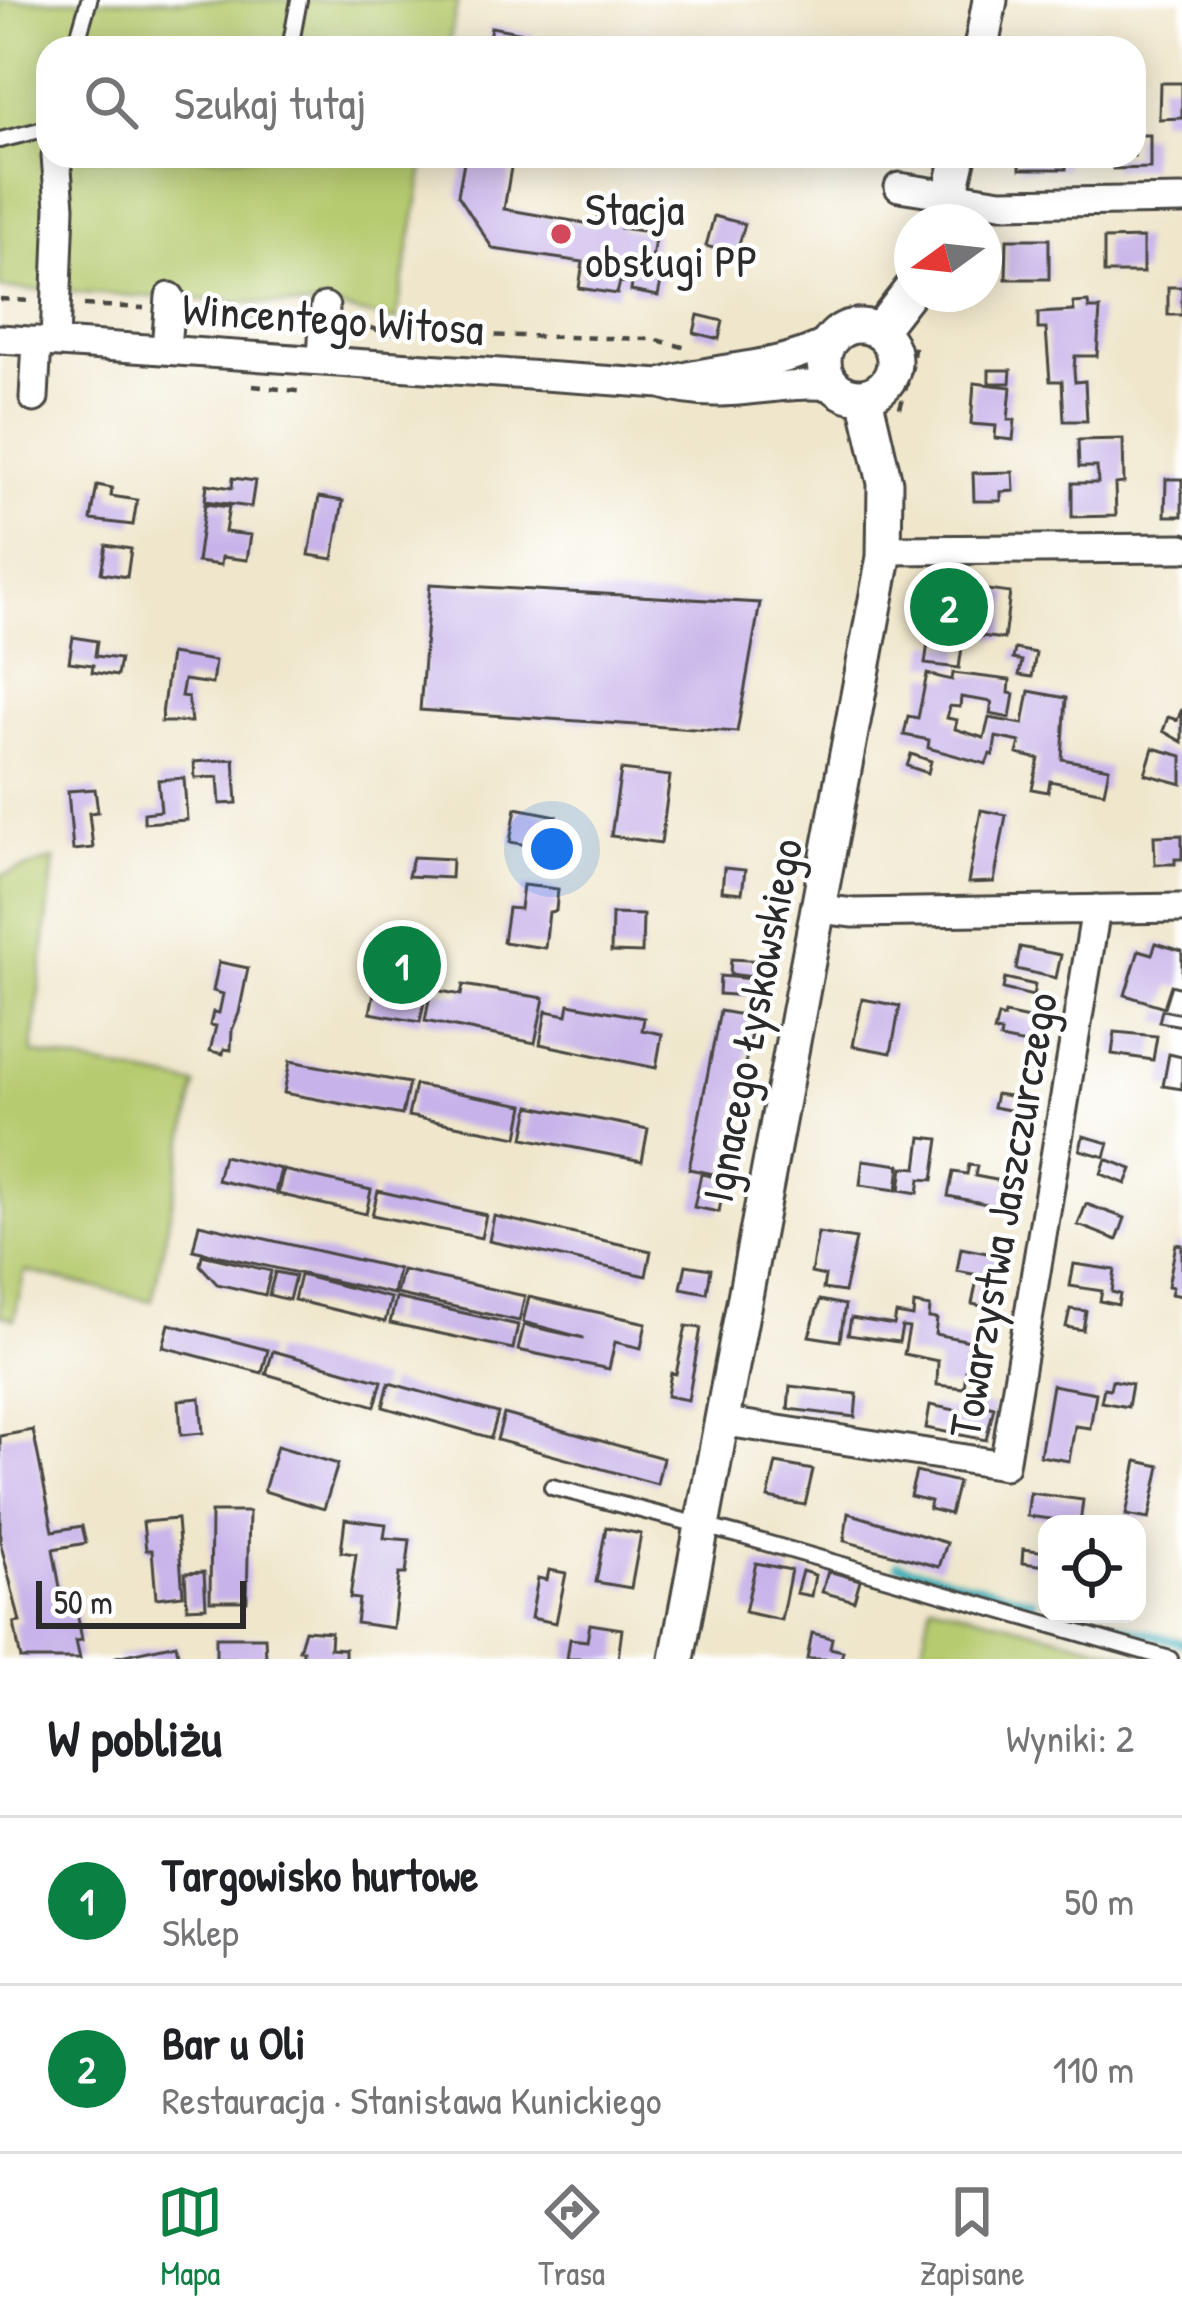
<!DOCTYPE html>
<html lang="pl">
<meta charset="utf-8">
<style>
:root{--surface:#fff;--page:#f6f6f6;--text:#202124;--muted:#757577;--line:#e0e0e0;--accent:#0b8043}
body{margin:0;font-family:"Patrick Hand",sans-serif;background:var(--page);color:var(--text)}
.controls{position:absolute;right:36px;bottom:36px;display:grid;overflow:hidden;border-radius:24px;box-shadow:0 6px 30px #0003}
.controls button{width:108px;height:108px;display:grid;place-items:center;padding:0;border:0;border-bottom:3px solid var(--line);background:var(--surface);color:var(--text);font:60px sans-serif}
.compass{position:absolute;left:894px;top:204px;width:108px;height:108px;border-radius:50%;background:var(--surface);box-shadow:0 6px 30px #0003;rotate:255deg}
.scale{position:absolute;left:36px;bottom:30px;width:210px;box-sizing:border-box;padding-left:12px;border:6px solid #2b2b2b;border-top:0;font-size:33px;line-height:42px;white-space:nowrap;color:#2b2b2b;-webkit-text-stroke:9px #fff;paint-order:stroke}
.you{position:absolute;left:552px;top:849px;width:42px;height:42px;margin:-30px;border:9px solid #fff;border-radius:50%;background:#1a73e8;box-shadow:0 0 0 18px #1a73e833}
.badge{display:grid;place-items:center;width:78px;height:78px;border-radius:50%;background:var(--accent);color:#fff;font-size:39px;font-weight:700}
.pin{position:absolute;translate:-50% -50%;border:6px solid #fff;box-shadow:0 3px 12px #0006}
.list{margin:0;padding:0;list-style:none}
h2{display:flex;justify-content:space-between;align-items:center;height:156px;margin:0;padding:0 48px;font-size:51px}
h2 small{font-size:39px;font-weight:400;color:var(--muted)}
.list li{display:grid;grid-template-columns:78px 1fr auto;gap:36px;align-items:center;box-sizing:border-box;height:168px;padding:0 48px;border-top:3px solid var(--line)}
.list b{display:block;font-size:45px;white-space:nowrap}
.list p{margin:0;font-size:39px;white-space:nowrap;color:var(--muted)}
.list em{font-size:39px;font-style:normal;color:var(--muted)}
.icon{flex:none;width:66px;height:66px;fill:none;stroke:currentColor;stroke-width:2;stroke-linecap:round;stroke-linejoin:round}
.map{position:relative;flex:none;width:1182px;height:1659px;overflow:hidden}
.search{position:absolute;background:var(--surface);box-shadow:0 6px 30px #0003;left:36px;right:36px;top:36px;height:132px;display:flex;align-items:center;gap:30px;box-sizing:border-box;padding:0 42px;border-radius:36px;color:var(--muted);font-size:45px}
.sheet{height:492px;background:var(--surface)}
nav{display:flex;justify-content:space-around;align-items:center;box-sizing:border-box;height:168px;border-top:3px solid var(--line);background:var(--surface);font-size:33px;color:var(--muted)}
nav a{display:grid;justify-items:center;gap:6px}
nav .on{color:var(--accent)}
.map>svg:first-child{display:block}
.green{fill:#b6cb70;stroke:#707b4e;stroke-width:3}
.lines{fill:none;stroke-linecap:round;stroke-linejoin:round}
.stream{stroke:#3daeb7;stroke-width:9}
.building{fill:#c7b3e9}
.service-casing{stroke:#484743;stroke-width:20}
.minor-casing{stroke:#484743;stroke-width:33}
.tertiary-casing{stroke:#484743;stroke-width:39}
.path{stroke:#484743;stroke-width:4.5;stroke-dasharray:9 9;stroke-linecap:butt}
.service{stroke:#fff;stroke-width:14}
.minor{stroke:#fff;stroke-width:27}
.tertiary{stroke:#fff;stroke-width:33}
.poi-dot{fill:#d1495b;stroke:#fff;stroke-width:4.5}
.labels{text-anchor:middle;dominant-baseline:central;stroke-width:9;stroke-linejoin:round;paint-order:stroke}
.poi-label{font-size:45px;fill:#2b2b2b;stroke:#fff;text-anchor:start}
.street-label{font-size:45px;fill:#2b2b2b;stroke:#fff}
</style>
<div class="map">
<svg width="1182" height="1659" viewBox="0 0 1182 1659">
<rect width="100%" height="100%" fill="#fff"/>
<filter id="ink" filterUnits="userSpaceOnUse"><feTurbulence type="fractalNoise" baseFrequency=".00833" numOctaves="2"/><feDisplacementMap in="SourceGraphic" scale="24" xChannelSelector="R" yChannelSelector="G"/><feConvolveMatrix kernelMatrix="1 2 1 2 8 2 1 2 1" color-interpolation-filters="sRGB"/></filter>
<filter id="wash" filterUnits="userSpaceOnUse"><feTurbulence type="fractalNoise" baseFrequency=".004" numOctaves="4" result="noise"/><feDisplacementMap in="SourceGraphic" scale="48" xChannelSelector="R" yChannelSelector="G"/><feGaussianBlur stdDeviation="2.7" result="paint"/><feColorMatrix in="noise" values="0 0 0 0 0 0 0 0 0 0 0 0 0 0 0 0 0 1.4 0 .05"/><feComposite in="paint" operator="in"/></filter>
<g filter="url(#wash)">
<rect width="100%" height="100%" fill="#efe6cb"/>
<path class="green" d="M0,0H458L448,48H48V156H426L396,321L338,308L0,288Z
M54,859L32,1053L196,1085L152,1301L25,1271L14,1319L0,1315V876Z
M931,1603L1146,1659H920Z"/>
<g class="lines">
<path class="stream" d="M898,1565L1033,1601
M1079,1614L1182,1643"/>
</g>
<g id="blocks">
<path class="building" d="M491,27L534,35L532,48H487Z
M1160,83H1182V118L1159,119Z
M1134,135H1150V168L1113,169L1112,156H1134Z
M465,156H513L504,209L596,225L598,215L624,219L621,228L656,233L651,265L664,268L658,296L631,291L632,283L620,282L617,294L579,288L583,262L493,249L458,195Z
M1020,156H1066V169H1020Z
M714,216L745,224L736,255L706,246Z
M1143,238V273H1104V239Z
M1007,239H1049V279H1006Z
M1168,287H1182V315H1168Z
M1088,302L1089,309H1100L1097,356H1075L1074,370L1075,382L1085,381L1087,421H1064L1062,381H1050L1046,329H1038V313L1074,311L1073,303Z
M698,315L723,321L719,339L694,333Z
M989,370H1011L1010,383H989Z
M974,383L1011,387L1008,420H1015L1013,440L995,438L996,426L971,424Z
M1123,439L1124,483L1115,484L1116,516L1072,517V483H1098L1097,467H1079L1078,440Z
M1013,472L1014,491L1001,492V501H974L973,473Z
M233,478L255,481L251,507L205,501L207,484L232,488Z
M1166,479H1182V516H1165Z
M97,485L112,488L111,496L137,500L133,525L91,520Z
M319,497L343,501L333,559L309,555Z
M205,504L229,507L225,532L251,535L247,560L222,557L221,565L197,562Z
M106,545L131,549L127,577L101,573Z
M430,584L760,603L737,732L420,710Z
M943,584L1010,593L1004,639L936,630L938,616L930,611L932,601L941,598Z
M73,637L97,641L95,656L120,659L117,676L92,672L93,665L69,662Z
M928,643L962,647L959,668L925,664Z
M1015,649L1036,653L1032,677L1019,675L1022,661L1013,659Z
M170,654L215,661L212,684L184,680L181,696L188,697L191,722H161Z
M953,673L1010,680L1009,693L1014,694L1010,718L990,714L992,702L961,697L960,707L950,706L947,718L957,720L955,729L984,738L989,718L1023,724L1029,691L1066,698L1062,759L1109,768L1104,792L1050,781L1048,792L1032,789L1039,759L1017,754L1020,742L996,737L993,755L990,754L986,764L928,748L929,740L904,735L908,716L918,718L927,674L952,680Z
M1182,709V742L1163,731L1168,717L1177,720Z
M1153,748L1182,756V784L1145,774Z
M911,754L931,761L928,773L907,766Z
M234,759L237,803L220,804L218,777L195,778L194,762Z
M621,770L670,776L661,843L611,836Z
M184,778L187,820L144,823V813L161,811L158,780Z
M95,789L98,812L89,813L93,848L73,850L68,791Z
M516,808L557,816L550,849L510,842Z
M981,810L1006,815L994,882L968,883Z
M1182,835V859H1175V864H1155L1154,836Z
M413,857L452,859L451,878L408,876Z
M724,868L745,870L742,893L722,891Z
M523,885L558,889L556,911L549,912L545,948L503,942L508,908L520,909Z
M612,914L643,915L642,953L611,952Z
M1156,943L1182,951V988L1171,985L1164,1007L1125,995L1139,950L1152,954Z
M1020,947L1061,955L1056,978L1016,969Z
M731,959L763,961L761,978L730,974Z
M219,962L248,968L239,1013L232,1030L231,1050L224,1049L223,1054L210,1051L216,1026L210,1025L213,1012L219,1013L223,994L213,991Z
M720,976L764,980L763,997L719,994Z
M1005,978L1035,985L1033,996L1003,989Z
M463,985L544,998L535,1043L425,1021L431,989L461,995Z
M375,988L425,997L420,1022L370,1013Z
M862,999L900,1006L891,1053L853,1046Z
M569,1004L644,1018L642,1030L662,1034L656,1068L540,1044L546,1011L567,1015Z
M1162,1010L1182,1014V1026L1159,1022Z
M720,1011L754,1017L724,1176L689,1169Z
M1005,1014L1047,1023L1041,1047L1000,1039L1001,1033L994,1032L998,1016L1004,1018Z
M1115,1032L1157,1036L1153,1060L1112,1054Z
M1169,1054L1182,1057V1089L1163,1086Z
M290,1061L409,1083L402,1115L284,1093Z
M415,1085L524,1105L518,1137L408,1116Z
M996,1094L1016,1097L1014,1111L993,1107Z
M530,1106L648,1129L642,1161L524,1138Z
M1083,1136L1109,1143L1105,1157L1080,1150Z
M921,1137L939,1139L933,1180L920,1179L918,1193L900,1190L903,1167L917,1168Z
M223,1156L281,1169L275,1193L217,1180Z
M1106,1159L1132,1169L1126,1184L1101,1174Z
M863,1160L900,1165L897,1190L860,1185Z
M969,1165L977,1166L975,1176L1017,1184L1011,1209L948,1196L953,1172L967,1174Z
M283,1170L371,1190L366,1214L278,1194Z
M701,1174L725,1179L719,1212L694,1207Z
M378,1191L486,1215L481,1238L372,1215Z
M1086,1204L1125,1218L1117,1240L1078,1225Z
M494,1216L651,1251L646,1276L489,1241Z
M199,1224L398,1269L393,1294L193,1250Z
M818,1233L856,1239L844,1292L823,1289L825,1276L811,1273Z
M1176,1244L1182,1245V1296L1171,1294L1173,1287L1168,1286Z
M961,1248L1002,1256L992,1308L972,1304L978,1275L957,1271Z
M202,1255L271,1271L265,1295L217,1284L200,1265Z
M1074,1264L1115,1270L1112,1292L1120,1294L1118,1305L1100,1301L1102,1291L1070,1286Z
M686,1265L711,1269L707,1293L681,1288Z
M402,1270L525,1296L519,1321L396,1294Z
M275,1272L295,1276L289,1300L269,1295Z
M300,1275L391,1298L385,1322L294,1300Z
M529,1297L646,1323L641,1348L615,1342L609,1369L518,1350L524,1325L584,1338L523,1322Z
M396,1298L518,1325L513,1349L390,1323Z
M820,1300L845,1305L840,1341L809,1336Z
M914,1304L930,1307L929,1318L937,1319L935,1334L970,1341L964,1388L937,1385L938,1361L904,1354L909,1328L902,1327L899,1342L848,1335L851,1318L894,1325L896,1314L913,1317Z
M1070,1309L1086,1311L1083,1330L1066,1327Z
M169,1324L268,1350L262,1373L163,1347Z
M686,1326L701,1328L688,1400L667,1396L671,1373L676,1374Z
M273,1351L382,1381L375,1406L266,1374Z
M1112,1380L1132,1384L1128,1407L1101,1402L1104,1388L1110,1389Z
M389,1383L498,1413L491,1438L383,1407Z
M1052,1385L1096,1393L1090,1428L1075,1426L1069,1461L1040,1456Z
M790,1386L857,1394L855,1417L788,1409Z
M200,1398L203,1433L181,1435L179,1400Z
M972,1402L994,1407L986,1440L926,1428L930,1405L970,1413Z
M504,1414L663,1458L657,1484L497,1440Z
M33,1430L53,1531L82,1526L86,1543L53,1549L65,1615L77,1612L82,1640L76,1641L80,1659H21L19,1650L14,1623L20,1622L0,1541V1436Z
M277,1446L338,1464L324,1509L264,1491Z
M1137,1461L1160,1466L1149,1519L1126,1515Z
M776,1463L813,1470L805,1505L768,1498Z
M916,1472L958,1482L950,1514L929,1509L931,1501L910,1496Z
M1030,1493L1083,1500L1080,1524H1059V1520L1027,1516Z
M211,1512H249L247,1601H210Z
M848,1513L947,1543L939,1567L844,1541Z
M177,1519L183,1595L156,1598L152,1550H146L143,1522Z
M345,1519L386,1524L384,1538L410,1540L406,1574H399L393,1628L356,1623L359,1599L350,1598L356,1554L341,1552Z
M606,1527L641,1534L631,1588L596,1582Z
M1023,1549L1047,1552V1566L1022,1563Z
M756,1563L791,1570L781,1620L745,1612Z
M549,1570L566,1573L556,1623L531,1618L538,1578L547,1580Z
M802,1571L815,1575L811,1596L796,1593Z
M828,1571L860,1580L854,1601L822,1592Z
M204,1572L206,1607L187,1608L185,1573Z
M590,1624L622,1629L618,1659H567L570,1639L587,1641Z
M305,1630L331,1632L330,1648L345,1649V1659H303V1650H299Z
M812,1633L832,1638L830,1648L843,1651L841,1659H807Z
M216,1637H265L266,1659H216Z
M176,1644L179,1659H116V1657Z"/>
</g>
</g>
<g filter="url(#ink)">
<use href="#blocks" fill-opacity="0" stroke="#484743" stroke-width="3"/>
<g class="lines">
<defs>
<path id="service" d="M75,48L89,0
M290,48L299,0
M0,140L48,128
M552,1487L738,1535L1170,1659"/>
<path id="minor" d="M899,187L1001,203L1182,200
M0,339L661,384C726,404 770,380 832,386
M55,342L60,207L56,156
M166,349L170,297
M322,359L325,307
M665,382C719,365 776,369 828,342
M34,398L37,341
M885,550L1182,548
M819,909L854,913L1182,908
M720,1421L1004,1465L1096,909"/>
<path id="tertiary" d="M981,48L990,0
M944,222L959,156
M824 361a35 35 0 1 1 70 0a35 35 0 1 1-70 0Z
M878,332L912,288
M677,1659L884,557L885,483L865,397"/>
</defs>
<use href="#service" class="service-casing"/>
<use href="#minor" class="minor-casing"/>
<use href="#tertiary" class="tertiary-casing"/>
<path class="path" d="M0,299L30,301
M84,305L144,308
M197,312L300,318
M835,317L858,308
M353,323L389,333L653,339L687,348
M253,386L305,392
M900,408L912,367L915,338"/>
<use href="#service" class="service"/>
<use href="#minor" class="minor"/>
<use href="#tertiary" class="tertiary"/>
</g>
</g>
<circle class="poi-dot" cx="561" cy="234" r="12"/>
<g class="labels">
<g class="poi-label">
<text x="585" y="208">Stacja<tspan x="585" dy="52">obsługi PP</tspan></text>
</g>
<g class="street-label">
<text transform="translate(333 318) rotate(4)">Wincentego Witosa</text>
<text transform="translate(751 1020) rotate(-79)">Ignacego Łyskowskiego</text>
<text transform="translate(1002 1215) rotate(-80)">Towarzystwa Jaszczurczego</text>
</g>
</g>
</svg>
<div class="controls">
<button><svg class="icon" aria-label="locate" viewBox="0 0 24 24"><circle cx="12" cy="12" r="6"/><path d="M12 2v4M12 18v4M2 12h4M18 12h4"/></svg></button>
</div>
<svg class="compass" viewBox="-18 -18 36 36"><path d="M0-13l5 13h-10z" fill="#e53935"/><path d="M0 13l5-13h-10z" fill="#757577"/></svg>
<div class="scale">50 m</div>
<div class="you"></div>
<div class="pin badge" style="left:402px;top:965px">1</div>
<div class="pin badge" style="left:949px;top:607px">2</div>
<div class="search"><svg class="icon" aria-label="search" viewBox="0 0 24 24"><circle cx="10" cy="10" r="6"/><path d="M15 15l6 6"/></svg>Szukaj tutaj</div>
</div>
<section class="sheet">
<h2>W pobliżu<small>Wyniki: 2</small></h2>
<ul class="list">
<li><span class="badge">1</span><div><b>Targowisko hurtowe</b><p>Sklep</p></div><em>50 m</em></li>
<li><span class="badge">2</span><div><b>Bar u Oli</b><p>Restauracja · Stanisława Kunickiego</p></div><em>110 m</em></li>
</ul>
</section>
<nav>
<a class="on"><svg class="icon" aria-label="map" viewBox="0 0 24 24"><path d="M3 6l6-2 6 2 6-2v14l-6 2-6-2-6 2zM9 4v14M15 6v14"/></svg>Mapa</a>
<a><svg class="icon" aria-label="directions" viewBox="0 0 24 24"><path d="M12 3l9 9-9 9-9-9zM9 14v-3h6M13 9l2 2-2 2"/></svg>Trasa</a>
<a><svg class="icon" aria-label="saved" viewBox="0 0 24 24"><path d="M7 4h10v16l-5-4-5 4z"/></svg>Zapisane</a>
</nav>
